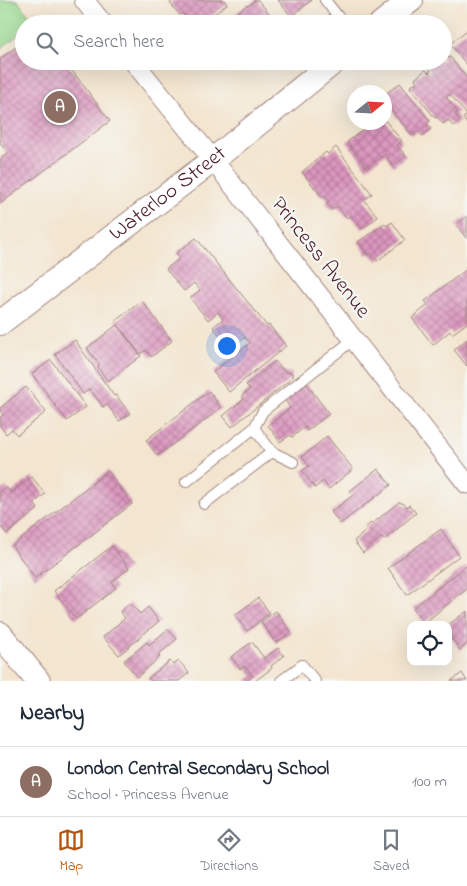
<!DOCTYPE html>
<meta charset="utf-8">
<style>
:root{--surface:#fff;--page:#f6f6f7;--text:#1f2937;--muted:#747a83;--line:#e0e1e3;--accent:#b45309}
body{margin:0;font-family:"Indie Flower",sans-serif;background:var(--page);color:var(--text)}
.controls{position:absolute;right:15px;bottom:15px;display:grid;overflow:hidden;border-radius:10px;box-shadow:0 5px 20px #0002}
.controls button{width:45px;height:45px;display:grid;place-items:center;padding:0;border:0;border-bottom:1px solid var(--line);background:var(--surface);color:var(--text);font:25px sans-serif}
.compass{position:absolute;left:347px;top:85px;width:45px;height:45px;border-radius:50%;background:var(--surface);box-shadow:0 5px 20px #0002;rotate:72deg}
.you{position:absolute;left:226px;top:345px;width:18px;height:18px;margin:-12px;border:4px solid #fff;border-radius:50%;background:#1a73e8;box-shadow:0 0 0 8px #1a73e833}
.badge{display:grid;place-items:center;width:32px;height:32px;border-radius:50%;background:var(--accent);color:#fff;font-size:16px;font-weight:700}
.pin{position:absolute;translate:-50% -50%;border:2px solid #fff;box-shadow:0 1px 5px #0006}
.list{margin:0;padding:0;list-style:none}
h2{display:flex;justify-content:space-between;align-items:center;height:65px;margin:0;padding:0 20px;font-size:21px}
h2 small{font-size:16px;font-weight:400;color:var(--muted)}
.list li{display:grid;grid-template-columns:32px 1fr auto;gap:15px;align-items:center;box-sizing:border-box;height:70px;padding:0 20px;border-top:1px solid var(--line)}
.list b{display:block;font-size:19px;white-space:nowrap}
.list p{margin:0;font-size:16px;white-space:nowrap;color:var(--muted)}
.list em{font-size:16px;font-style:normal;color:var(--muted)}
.icon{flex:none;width:28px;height:28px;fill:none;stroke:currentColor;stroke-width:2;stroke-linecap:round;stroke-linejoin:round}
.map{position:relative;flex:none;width:467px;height:681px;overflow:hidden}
.search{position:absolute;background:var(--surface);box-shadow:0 5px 20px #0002;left:15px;right:15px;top:15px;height:55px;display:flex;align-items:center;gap:12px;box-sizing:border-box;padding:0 18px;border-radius:28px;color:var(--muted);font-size:19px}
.sheet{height:135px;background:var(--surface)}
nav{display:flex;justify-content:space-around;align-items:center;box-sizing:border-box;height:70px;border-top:1px solid var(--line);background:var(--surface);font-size:14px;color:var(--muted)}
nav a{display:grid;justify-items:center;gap:2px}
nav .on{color:var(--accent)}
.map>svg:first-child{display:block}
.green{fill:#97d88f;stroke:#707c5d}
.building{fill:url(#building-cross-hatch)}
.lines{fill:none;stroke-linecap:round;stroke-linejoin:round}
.service-casing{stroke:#9e827d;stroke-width:12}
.minor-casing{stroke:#9e827d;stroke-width:21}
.tertiary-casing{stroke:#9e827d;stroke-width:26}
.service{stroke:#fff;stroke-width:10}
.minor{stroke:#fff;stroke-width:19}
.tertiary{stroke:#fff;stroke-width:24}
.labels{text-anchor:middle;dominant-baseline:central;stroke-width:4.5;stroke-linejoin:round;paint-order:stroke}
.street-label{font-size:22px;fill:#4a1f2b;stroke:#f6f6f2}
</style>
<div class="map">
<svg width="467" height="681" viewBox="0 0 467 681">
<defs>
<pattern id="building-cross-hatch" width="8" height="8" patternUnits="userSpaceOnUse" patternTransform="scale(1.25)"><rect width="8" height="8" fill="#dc97bf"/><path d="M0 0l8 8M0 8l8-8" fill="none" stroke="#b47b9b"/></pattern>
</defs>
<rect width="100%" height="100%" fill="#f6f6f2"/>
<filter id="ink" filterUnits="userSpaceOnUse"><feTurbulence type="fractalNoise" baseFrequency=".02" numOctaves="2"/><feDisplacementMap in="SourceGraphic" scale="10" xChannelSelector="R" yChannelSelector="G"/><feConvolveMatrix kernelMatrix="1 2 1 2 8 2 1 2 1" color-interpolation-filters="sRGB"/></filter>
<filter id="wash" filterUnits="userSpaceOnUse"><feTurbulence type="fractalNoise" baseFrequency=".0096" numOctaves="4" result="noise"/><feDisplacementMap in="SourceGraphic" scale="20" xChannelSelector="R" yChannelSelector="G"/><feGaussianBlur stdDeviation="1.12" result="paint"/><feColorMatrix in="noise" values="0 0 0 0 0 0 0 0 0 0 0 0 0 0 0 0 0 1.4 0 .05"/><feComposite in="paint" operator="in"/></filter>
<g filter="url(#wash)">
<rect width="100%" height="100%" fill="#f3e5cf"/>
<path class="green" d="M0,0H17L34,22L32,24H24V30L0,49Z"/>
<g id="blocks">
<path class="building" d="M174,0H224L227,4L202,24H186L182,20L185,17L182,13L180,15L170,3Z
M255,0H258L272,17L271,24H216L221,20L223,23L247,5L248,6Z
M278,0H312L291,16Z
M467,30V65L450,44Z
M24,41V61H65L110,121L0,204V159L8,153L0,143V59Z
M443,52L448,58L450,57L467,78V124L463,118L467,115L450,94L446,97L458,112L455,114L460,121L453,126L448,120L443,124L437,117L435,118L410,87L417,82L415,79L424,71L426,70L429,73L431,71L425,64L428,61H443Z
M210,61H236L225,69L223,66L217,70Z
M400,83L430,121L427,123L431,129L422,136L418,131L412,136L384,101V95Z
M384,119L402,141L397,145L406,156L393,166L385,154L367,168L347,142L373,122H384Z
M336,147L372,194L364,200L378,217L362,229L350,215L347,218L337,206L332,210L326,203L329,201L324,195L322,197L302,172L326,152L328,154Z
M467,216V239L456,225Z
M392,222L405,240L377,261L371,253L368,255L358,242L385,223L387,226Z
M196,238L267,326L269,325L286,346L229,392L213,372L250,343L245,337L231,349L213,327L223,319L218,312L208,320L190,298L200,290L194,283L184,291L166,269L180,258L176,253Z
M467,269V323L452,334L450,331L433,345L412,318L428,305L425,301Z
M142,301L172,341L151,357L146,350L140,354L115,321Z
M117,325L141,356L108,381L98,368L99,364L87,348Z
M467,339V366L454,350Z
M75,340L114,396L116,395L130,414L119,421L107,404L103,407L90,389L83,394L55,354Z
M51,360L86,407L67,421L32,374Z
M275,361L285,372L292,373V378L232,427L223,416L244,399L242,396L250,389L246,385Z
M307,384L329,414L307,431L305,427L292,437L290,435L280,442L268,425L290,408L285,400Z
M26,387L46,412L17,435L12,429L6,434L0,426V417L3,415L0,411V408Z
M209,391L221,408L157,456L146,440Z
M327,436L353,469L329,489L323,481L315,488L302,471L309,466L302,457Z
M378,469L391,485L340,524L331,512L353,495L350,491Z
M108,471L132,504L35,578L12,546Z
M32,477L45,494L34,503L38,509L7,534L0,526V491L6,487L11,493Z
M399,502L404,504L407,507L409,505L416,513L384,540L382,537L363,553L354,541L367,530L365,528L371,523L372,524Z
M441,529L459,556L407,595L388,568Z
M112,546L129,568L112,582L116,588L76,619L54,591Z
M466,566L467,568V589L424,623L413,608Z
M258,598L270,613L247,631L235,615Z
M130,603L140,614L148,607L159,621L119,655L103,637L125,618L120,612Z
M276,611L291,632L276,643L261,622Z
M467,611V644L460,650L448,633V625Z
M168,629L177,639L158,655L160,657L137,677L124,661L147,642L149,645Z
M252,642L264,658L278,648L284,656L271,666L272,668L255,681H246L253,676L245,666L240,669L231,657Z
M170,661L173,665L179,661L189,673L179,681H151L148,678Z
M462,673L467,681H451Z"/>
</g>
</g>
<g filter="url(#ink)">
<use href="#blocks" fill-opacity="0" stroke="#9e827d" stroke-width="1"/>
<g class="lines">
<defs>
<path id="service" d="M325,0L344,24
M254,428L263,411L354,339
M186,482L254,428L272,452L293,462
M204,504L272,452
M281,681L302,665L315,681"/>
<path id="minor" d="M84,0L103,24
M133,61L213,160L467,484"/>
<g id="tertiary">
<path d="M381,24L411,0"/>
<path id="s1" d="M0,323L213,160L335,61"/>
<path d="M0,634L38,681"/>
</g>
</defs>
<use href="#service" class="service-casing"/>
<use href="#minor" class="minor-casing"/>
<use href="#tertiary" class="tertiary-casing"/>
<use href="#service" class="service"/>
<use href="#minor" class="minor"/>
<use href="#tertiary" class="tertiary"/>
</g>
</g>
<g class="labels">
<g class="street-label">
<text stroke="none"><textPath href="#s1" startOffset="212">Waterloo Street</textPath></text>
<text transform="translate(320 258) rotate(52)">Princess Avenue</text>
</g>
</g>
</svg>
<div class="controls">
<button><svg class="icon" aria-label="locate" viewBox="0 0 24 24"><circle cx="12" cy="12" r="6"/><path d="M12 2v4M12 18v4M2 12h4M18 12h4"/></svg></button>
</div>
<svg class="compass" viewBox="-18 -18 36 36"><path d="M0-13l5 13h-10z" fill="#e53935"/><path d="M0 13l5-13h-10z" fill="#747a83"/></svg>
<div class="you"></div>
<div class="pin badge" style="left:60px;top:107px;background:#8d6e63">A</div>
<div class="search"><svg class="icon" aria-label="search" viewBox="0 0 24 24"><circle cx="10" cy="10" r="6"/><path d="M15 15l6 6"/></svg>Search here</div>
</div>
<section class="sheet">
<h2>Nearby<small></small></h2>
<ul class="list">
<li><span class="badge" style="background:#8d6e63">A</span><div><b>London Central Secondary School</b><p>School · Princess Avenue</p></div><em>100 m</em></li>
</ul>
</section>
<nav>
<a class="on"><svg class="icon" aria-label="map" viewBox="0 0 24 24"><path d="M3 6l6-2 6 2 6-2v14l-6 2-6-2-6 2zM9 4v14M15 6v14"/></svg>Map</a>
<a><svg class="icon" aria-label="directions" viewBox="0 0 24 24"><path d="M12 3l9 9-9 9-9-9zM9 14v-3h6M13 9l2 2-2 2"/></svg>Directions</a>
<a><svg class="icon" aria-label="saved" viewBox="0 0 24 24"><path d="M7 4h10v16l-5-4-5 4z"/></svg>Saved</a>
</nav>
